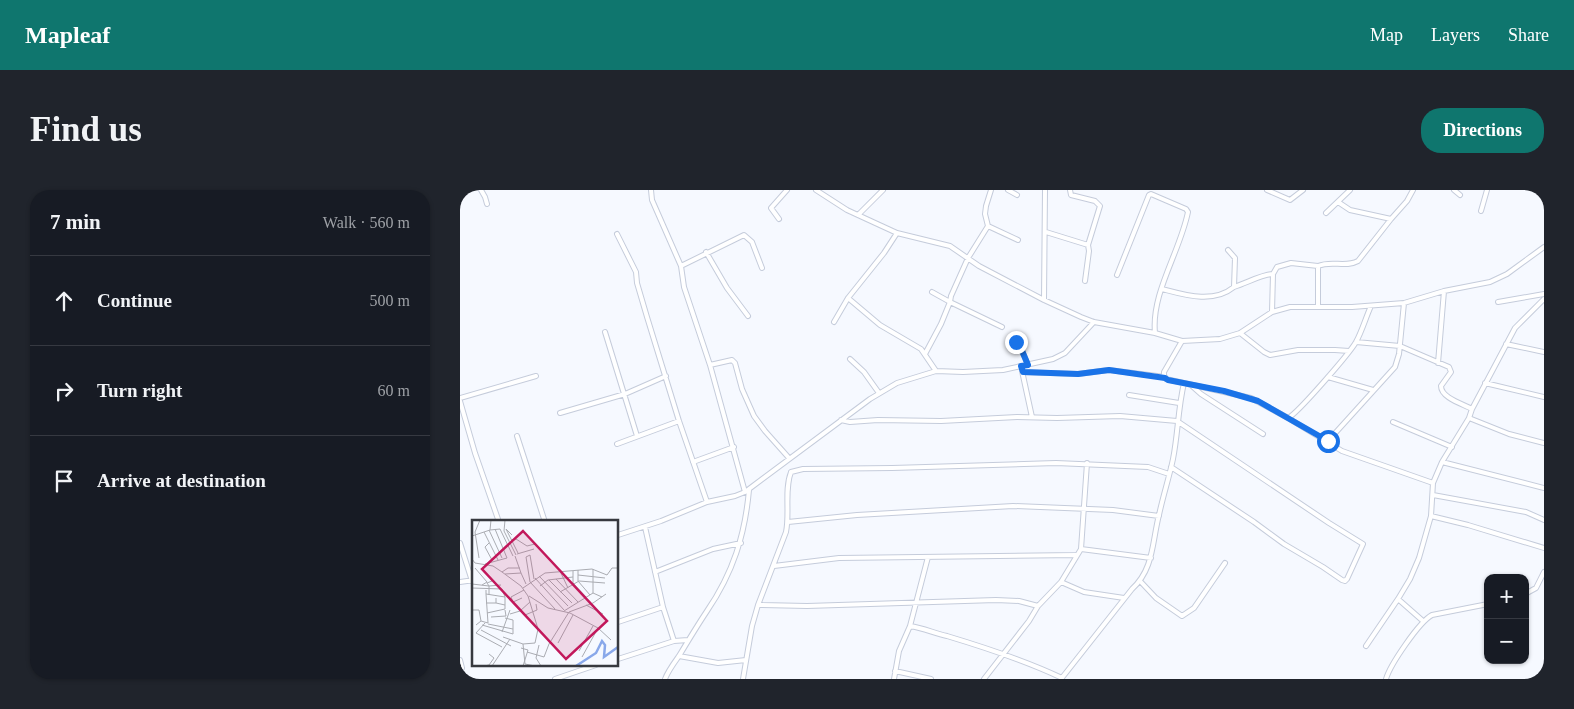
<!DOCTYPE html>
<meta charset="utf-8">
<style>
:root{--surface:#171b24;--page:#20242c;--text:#f1f3f6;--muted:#9ea1a6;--line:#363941;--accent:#0f766e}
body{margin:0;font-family:Georgia,serif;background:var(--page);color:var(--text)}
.controls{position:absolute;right:15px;bottom:15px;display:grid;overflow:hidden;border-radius:10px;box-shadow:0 1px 4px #0004}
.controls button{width:45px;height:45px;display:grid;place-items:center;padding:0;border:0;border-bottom:1px solid var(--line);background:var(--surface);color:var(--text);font:25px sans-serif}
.stop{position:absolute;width:15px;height:15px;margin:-11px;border:4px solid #1a73e8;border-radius:50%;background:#fff}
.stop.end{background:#1a73e8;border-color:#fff;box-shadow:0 1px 5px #0008}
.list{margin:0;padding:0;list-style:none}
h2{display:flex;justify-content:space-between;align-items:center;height:65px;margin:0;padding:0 20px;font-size:21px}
h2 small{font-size:16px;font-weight:400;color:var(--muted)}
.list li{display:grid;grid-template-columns:32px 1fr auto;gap:15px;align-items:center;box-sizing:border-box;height:90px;padding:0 20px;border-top:1px solid var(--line)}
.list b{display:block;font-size:19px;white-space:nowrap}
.list em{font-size:16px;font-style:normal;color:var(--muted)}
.icon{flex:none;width:28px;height:28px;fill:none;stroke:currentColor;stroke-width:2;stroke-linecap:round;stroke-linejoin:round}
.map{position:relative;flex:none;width:1084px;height:489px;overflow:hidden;border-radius:20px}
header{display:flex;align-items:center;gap:30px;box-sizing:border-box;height:70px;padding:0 25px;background:var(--accent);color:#fff}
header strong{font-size:24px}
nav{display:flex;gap:28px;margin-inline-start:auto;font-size:18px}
.intro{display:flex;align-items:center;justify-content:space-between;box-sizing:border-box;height:120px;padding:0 30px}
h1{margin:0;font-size:35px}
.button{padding:12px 22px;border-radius:20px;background:var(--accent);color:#fff;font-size:18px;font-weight:700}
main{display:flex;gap:30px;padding:0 30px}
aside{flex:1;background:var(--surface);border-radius:20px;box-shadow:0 1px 4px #0004}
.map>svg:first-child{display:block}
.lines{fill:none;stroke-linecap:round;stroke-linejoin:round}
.minor-casing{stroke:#c5ccdb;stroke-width:6}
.minor{stroke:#fff;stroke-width:4}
.route{stroke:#1a73e8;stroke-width:6}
.inset-river{fill:none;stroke:#89a8ea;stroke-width:2.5}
.inset-road{fill:none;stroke:#aaacb2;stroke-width:1}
.view{fill:#c2185b;fill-opacity:0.15;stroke:#c2185b;stroke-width:2.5}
.inset-edge{fill:none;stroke:#37393f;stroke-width:2.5}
</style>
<header>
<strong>Mapleaf</strong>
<nav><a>Map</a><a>Layers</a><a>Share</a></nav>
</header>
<div class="intro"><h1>Find us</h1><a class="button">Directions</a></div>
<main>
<aside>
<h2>7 min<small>Walk · 560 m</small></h2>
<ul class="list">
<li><svg class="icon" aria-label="ahead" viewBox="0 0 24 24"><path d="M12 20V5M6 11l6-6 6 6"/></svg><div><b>Continue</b></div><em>500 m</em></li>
<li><svg class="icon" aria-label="right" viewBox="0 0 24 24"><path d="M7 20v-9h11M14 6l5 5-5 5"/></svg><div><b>Turn right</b></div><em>60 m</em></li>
<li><svg class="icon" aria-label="arrive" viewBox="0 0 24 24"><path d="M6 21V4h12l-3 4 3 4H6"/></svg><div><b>Arrive at destination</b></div></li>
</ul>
</aside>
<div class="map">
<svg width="1084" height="489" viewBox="0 0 1084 489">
<rect width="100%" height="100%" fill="#f6f9ff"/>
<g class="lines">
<defs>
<path id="minor" d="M21,0L25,7L27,14
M191,0L192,10L221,76L224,97L250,175L285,302
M356,0L387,20L437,43L490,56L519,76L584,110L621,127L634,132L695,143L722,151L760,149L780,143L812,122L830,117H892L944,113L984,101L1030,92L1047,84L1084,57
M531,0L526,16L525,24L528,36L508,68L491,106L490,112L542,137
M548,0L557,5
M610,0L611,5L635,11L640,16L628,55
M807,0L830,10L843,0
M994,0L1000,5
M878,12L890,20L931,29L947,11L953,0
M1021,21L1027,0
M866,23L890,0
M398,25L423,0
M319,29L311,18L327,0
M528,36L558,50
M586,42L628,55L629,61L625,91
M157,44L176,82L177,93L187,127L219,231L247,312
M768,60L775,68L774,97C787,93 800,85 813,84L817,77L831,73L858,76
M246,62L267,98L288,126
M221,76L284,45L292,52L302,78
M657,85L689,5L691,4L726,19L728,22C720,62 691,103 695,143
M702,99C725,105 753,114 774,97
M388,108L420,135L461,159L476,181
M1084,109L1055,138L1012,219L1009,228L1049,244L1084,253
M584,110L585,0
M1038,112L1084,104
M858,117V76C872,70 885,78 898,71L931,29
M812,122L813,84
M374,132L388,108L424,63L437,43
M145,142L177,246
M780,143L804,162L810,165L838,160H875L889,161
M722,151L704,182V186L706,189L791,208L828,228C837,224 889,164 896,152C902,141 906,127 911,116
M556,152L560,156L568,175
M896,152L940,156L989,177L991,182L981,196C981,208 1003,214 1012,219
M1046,154L1084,162
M465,164L481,134L490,112L472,102
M390,169L404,182L419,203
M978,173L984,101
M250,175L272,170L275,173L282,199L294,226L305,241L329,268
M562,181L572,227
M563,182L618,184L649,180L705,187
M868,187L913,200
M1025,193L1084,207
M732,196L741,204L803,244
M669,205L719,213
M0,208L76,186
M0,211L15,263L39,332
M100,223L165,204L206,186
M828,228L882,261L973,293
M381,230L390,232L418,230L481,231L557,227L597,228L660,226L717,231L869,333L903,354L887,389L885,391L882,390L863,377L824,354L794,332L711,277
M933,232L992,257
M57,246L85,332
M868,251L935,177L939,164L944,113
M157,254L219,231
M233,272L274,257
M982,272L1084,298
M331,282L343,279L432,278L596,273L688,277L709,284
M973,305L1066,322L1084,330
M971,326L1008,335L1084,358
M328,332L397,325L553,316L653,320L699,326
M185,337L203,417L214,451
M158,345L201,331L247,312L275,306L285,302L410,209L437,193L476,181L503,182L543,180L593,169L605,163L634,132
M0,353L12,391
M621,359L691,368
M314,376L379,368L616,365
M195,382L253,359L281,353
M680,391L696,408L722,426L734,418L765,373
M0,392L14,390
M601,392L624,402L664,408
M1065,404L1076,398L1084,382
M938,409L963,431
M298,415L347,416L536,410L559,411L578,416
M158,432L203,417
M450,436C463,438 474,443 487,446C527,458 564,470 602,488
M906,456L938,409L950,389L959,368L971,326L973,293L982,272L1009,228
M219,466L258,473L286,470
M158,469L214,451L228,450
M0,470L2,478
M435,481L471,489
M95,489L136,475
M205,489C208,481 214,473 219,466C228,451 237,436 247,421C273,383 285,345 289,300
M283,489L292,436L298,415L326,342C330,323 324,300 331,282
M434,489L439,461L450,436L468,367
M524,489L569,431L578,416L601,392L621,359L627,273
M601,489L672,399C694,379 692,352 699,325C703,306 709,288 713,269C718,244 718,218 724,193
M926,489C930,475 959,432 972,425L1028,414"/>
</defs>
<use href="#minor" class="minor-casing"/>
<use href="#minor" class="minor"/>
</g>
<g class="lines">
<path class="route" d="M556,152L560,156L568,175L561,176L563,182L618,184L649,180L705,188L708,190L764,201L798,211L868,251"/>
</g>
<g transform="translate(12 330)">
<rect width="146" height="146" fill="#f6f9ff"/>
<path class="inset-river" d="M104,146L124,133L130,121L133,125L132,137L146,127"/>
<path class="inset-road" d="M33,0L32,11L44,35M17,10L30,38M18,10L28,9L41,36M12,12L26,40M40,15L34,9L46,33M0,16L18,10L19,0M39,20L44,19L55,26L63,24M17,23L13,27L20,40M45,34L62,29M43,36L49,53M7,38L3,12L8,0M0,39L3,43L21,46L30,52L49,66L56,76L66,109L63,123L51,124L31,117M13,44L35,38L23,9M3,48L15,62L10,65M121,49V73M106,50V61L118,75M88,51L96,68M101,51V63L114,77M30,52L36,48H48M33,54L49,53L54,64M106,55L133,58M17,56L20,61L15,63L17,66L29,65M67,56L96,86M63,58L92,90M62,59L58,35L54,37L58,62L83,89M84,59L106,82M77,60L100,83M0,64L17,66V75M68,66L76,60L101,57M0,68L30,69L33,77M51,68L73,53L120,49L135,55L140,48H146M14,70V74L33,77V85M88,72L107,61L133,63M57,76L76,88L98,93L126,108L139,120M50,78L41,82L39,77L52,70M14,83H24V78M114,85L131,94M0,90H7L9,101M92,91L121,73L130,77M97,92L121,83L134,74M15,93L33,89V85L24,83M51,93L53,95L65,90L64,84M38,94L48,91L58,82M19,97L34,96L33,90M13,103L4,113L30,127M16,104L41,109M4,105L9,101L16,103L14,74M10,105L41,114V100L33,98M9,110L39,126M30,112L38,90M86,123L101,95M51,124L53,144L63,146M67,125L64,138L69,146M49,128L56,130L51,146M107,131L121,106M55,132L72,137L77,124L97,92M110,137L126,108M12,146L17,145L22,138L17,134M20,146L38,119"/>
<path class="view" d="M51,11L135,101L94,139L10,49Z"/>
<rect width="146" height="146" class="inset-edge"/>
</g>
</svg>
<div class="controls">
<button>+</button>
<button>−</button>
</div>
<div class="stop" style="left:868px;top:251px"></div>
<div class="stop end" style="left:556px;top:152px"></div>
</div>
</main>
